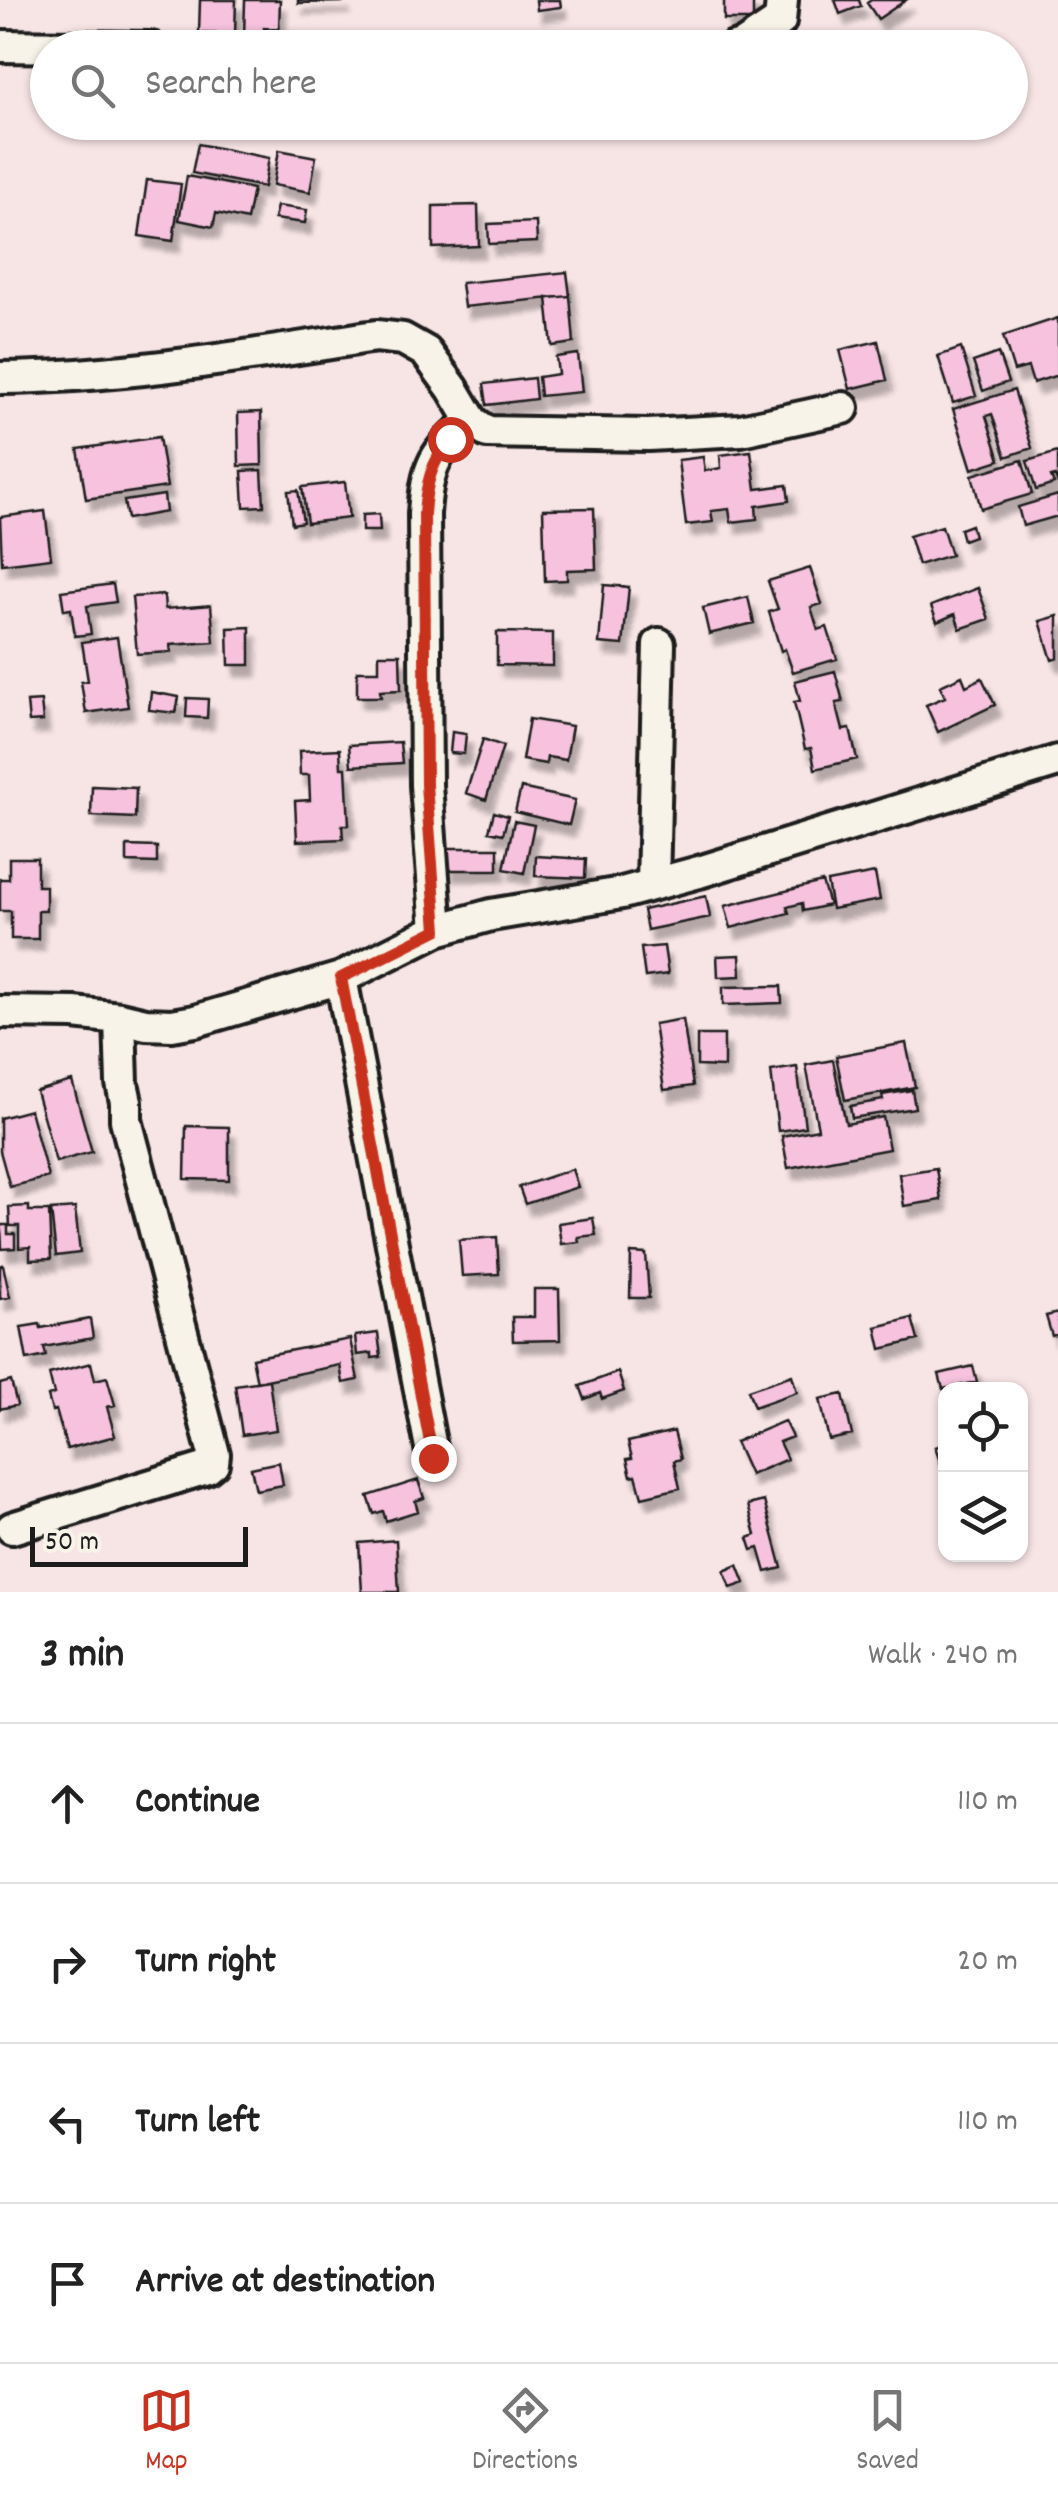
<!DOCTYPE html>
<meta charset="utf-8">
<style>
:root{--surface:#fff;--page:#f2f2f2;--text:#222;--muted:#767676;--line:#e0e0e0;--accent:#c8321e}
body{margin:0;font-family:Dekko,sans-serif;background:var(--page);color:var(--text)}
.controls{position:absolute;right:30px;bottom:30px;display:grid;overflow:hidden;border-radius:20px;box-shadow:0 2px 8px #0004}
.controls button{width:90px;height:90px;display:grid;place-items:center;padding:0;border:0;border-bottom:2px solid var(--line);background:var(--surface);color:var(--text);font:50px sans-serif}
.scale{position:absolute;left:30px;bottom:25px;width:218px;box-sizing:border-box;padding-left:10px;border:5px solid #1c1c1c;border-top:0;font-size:28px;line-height:35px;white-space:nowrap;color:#1c1c1c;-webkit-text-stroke:8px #f7f3e8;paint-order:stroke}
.stop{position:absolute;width:30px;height:30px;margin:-22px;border:8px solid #c8321e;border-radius:50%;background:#fff}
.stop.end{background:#c8321e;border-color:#fff;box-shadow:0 2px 10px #0008}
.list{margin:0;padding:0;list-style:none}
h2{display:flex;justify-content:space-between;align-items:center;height:130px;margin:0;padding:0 40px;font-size:42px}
h2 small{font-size:32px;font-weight:400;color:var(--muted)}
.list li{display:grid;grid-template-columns:65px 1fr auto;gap:30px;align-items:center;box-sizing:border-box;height:160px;padding:0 40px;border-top:2px solid var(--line)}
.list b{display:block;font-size:38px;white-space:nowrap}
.list em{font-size:32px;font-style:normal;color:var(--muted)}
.icon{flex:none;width:55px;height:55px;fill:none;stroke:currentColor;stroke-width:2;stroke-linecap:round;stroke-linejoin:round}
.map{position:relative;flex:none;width:1058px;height:1592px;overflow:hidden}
.search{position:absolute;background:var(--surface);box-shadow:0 2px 8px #0004;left:30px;right:30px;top:30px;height:110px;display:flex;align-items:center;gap:25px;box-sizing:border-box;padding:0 35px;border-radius:55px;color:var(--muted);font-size:38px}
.sheet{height:770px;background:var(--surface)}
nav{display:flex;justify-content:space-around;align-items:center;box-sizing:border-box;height:140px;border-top:2px solid var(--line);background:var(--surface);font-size:28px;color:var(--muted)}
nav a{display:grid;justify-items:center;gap:5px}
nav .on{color:var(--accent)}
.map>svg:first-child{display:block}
.building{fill:#f6c2de;stroke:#1c1c1c;stroke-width:2.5;filter:url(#shadow)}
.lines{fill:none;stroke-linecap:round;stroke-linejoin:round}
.street-casing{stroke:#1c1c1c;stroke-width:38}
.street{stroke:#f7f3e8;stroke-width:30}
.route{stroke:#c8321e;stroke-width:12}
</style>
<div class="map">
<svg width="1058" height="1592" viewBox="0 0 1058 1592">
<defs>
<filter id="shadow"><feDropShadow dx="6" dy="11" stdDeviation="2.5" flood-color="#0004"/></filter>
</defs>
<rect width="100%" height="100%" fill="#f7e4e5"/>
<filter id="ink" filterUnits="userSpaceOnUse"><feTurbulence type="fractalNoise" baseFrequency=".01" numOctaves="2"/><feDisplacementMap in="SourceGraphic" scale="20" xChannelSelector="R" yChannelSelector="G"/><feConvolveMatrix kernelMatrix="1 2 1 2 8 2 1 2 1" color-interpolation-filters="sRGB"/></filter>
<g filter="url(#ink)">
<path class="building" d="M200,0H236L235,34L199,33Z
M245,0H280L279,29L264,28V38L244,37Z
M298,0H343V2L298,3Z
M536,0H560L561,7L537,10Z
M724,0H753V20H724Z
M835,0H859L861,6L840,14Z
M871,0H906L878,19L867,3Z
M198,144L269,158L264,187L192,173Z
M279,150L316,157L310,192L273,185Z
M187,176L253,189L247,220L216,213L213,227L179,220Z
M147,180L181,184L173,241L139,236Z
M478,205L479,246L433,248V206Z
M277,206L307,210L305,223L274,219Z
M536,222L537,242L489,244L488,224Z
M567,272L570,296L464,307L461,283Z
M570,296L574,343L552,346L547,298Z
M1058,318V375L1033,383L1028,367L1014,371L1003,336Z
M878,341L887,380L850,389L840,350Z
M961,348L976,396L953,403L938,356Z
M998,353L1008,382L983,391L973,362Z
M578,354L582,392L540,396L538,377L558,374L556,357Z
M534,378L536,399L487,405L484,384Z
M1014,390L1032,448L1006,457L992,414L986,416L1000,460L972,469L953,409Z
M261,412L262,465L239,466L238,413Z
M159,437L167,487L86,499L78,449Z
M751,451L756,489L787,485L789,501L756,506L757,519L731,522L729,509L711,511L713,522L686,525L678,460L703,457L705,471L721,468L720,455Z
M1058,452V484L1055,476L1051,477L1054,484L1036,490L1027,461Z
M1022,460L1032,494L981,509L972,475Z
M262,470L264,506L244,507L242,471Z
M345,482L349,518L307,523L302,487Z
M298,490L303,522L292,524L288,491Z
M164,495L166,512L127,519L124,501Z
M1058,495V516L1023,526L1018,507Z
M594,508L596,569L567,570V580L545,581L543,509Z
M45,511L51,558L2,564L0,517Z
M379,514L380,531H362V515Z
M971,525L974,536L963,540L960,529Z
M942,526L951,555L918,565L909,536Z
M810,568L822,604L811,607L818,630L827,627L837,659L793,672L785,649L781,651L769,612L778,609L768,581Z
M113,584L116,602L87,606L91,634L75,636L71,609L64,610L61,591Z
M604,585L629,587L623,645L599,643Z
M978,588L989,619L960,629L955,614L937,622L931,606Z
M164,595L165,609L211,605L214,642L170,645L171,652L137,654L132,597Z
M748,597L754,623L709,634L703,608Z
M1058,616V658L1052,660L1040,621Z
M250,627V665H229L228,628Z
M497,632L553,633V666L497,665Z
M117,637L128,707L86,713L81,682L88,681L82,642Z
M379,654H400L401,690L380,691L381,697H357V671H379Z
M835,671L843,702L836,703L843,730L850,729L857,759L815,769L811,748L805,749L794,702L800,701L795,681Z
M962,676L966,686L982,678L995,705L938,732L926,705L945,697L940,686Z
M151,692L179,697L176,713L149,710Z
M187,698L208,699L207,718L186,717Z
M41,701L43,721L29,722L27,702Z
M529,719L572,726L566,760L547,757L546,764L522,760Z
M452,732L466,734L464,754L450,753Z
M483,739L503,746L486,800L466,793Z
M400,742L402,763L351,766L349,745Z
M340,749L341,768H346L349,825H342L343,839L297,841L295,801L310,800L309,775H300L299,751Z
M92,786L136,788L135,818L91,816Z
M521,788L575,800L569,825L515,812Z
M494,812L508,816L503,834L489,831Z
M514,821L534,825L524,873L504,869Z
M127,846L157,847V863L127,862Z
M447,848H498V870H447Z
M536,856L586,859L585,878L535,876Z
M9,858H37V886H46V911H38V939H11V911H0V879H9Z
M875,873L880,900L832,909L827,882Z
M822,882L829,905L803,911L802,903L787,907L789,913L731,928L725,906Z
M706,896L710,917L647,930L643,910Z
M664,946L668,974L645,977L641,948Z
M740,955L741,976L718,977L717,956Z
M781,986L782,1003L723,1005V987Z
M683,1019L693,1086L664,1090L654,1024Z
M697,1035H724V1067L697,1066Z
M906,1043L915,1087L845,1100L836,1056Z
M833,1060L846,1124L883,1117L889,1149L788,1168L782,1136L818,1129L806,1065Z
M797,1067L805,1127L778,1131L771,1071Z
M72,1081L92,1152L56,1162L36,1091Z
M912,1090L915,1108L852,1118L850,1106L883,1100L882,1095Z
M30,1110L48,1177L10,1187L0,1151V1118Z
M186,1126L229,1127V1180L185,1179Z
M936,1168L941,1200L904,1206L899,1174Z
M572,1169L578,1187L525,1204L519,1187Z
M29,1206V1211H49L51,1259L30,1260V1247L19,1248V1226H10L9,1207Z
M75,1208L80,1253L56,1256L51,1210Z
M593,1218L596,1235L578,1237L579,1242L561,1244L558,1223Z
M1,1225H8V1234H15V1248L2,1249Z
M497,1237L499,1274L462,1276L459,1240Z
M631,1253L646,1254L649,1298H630Z
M3,1265L10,1297L0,1299V1266Z
M534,1289H559L560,1340L513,1341L512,1317H534Z
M1058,1313V1334L1052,1336L1046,1316Z
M912,1318L918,1340L881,1349L876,1327Z
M90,1319L93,1338L44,1347L46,1356L27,1360L21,1327L40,1324L41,1328Z
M378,1333L381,1357L372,1358V1353L357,1355L355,1336Z
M350,1339L358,1380L343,1383L340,1365L257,1382L252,1358Z
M91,1363L95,1380L107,1377L115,1405L107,1407L115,1436L67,1449L56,1410L52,1411L48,1396L54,1394L49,1374Z
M973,1366L977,1382L943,1389L939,1374Z
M618,1372L624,1391L602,1399L600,1393L585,1399L580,1386Z
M792,1375L797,1392L754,1407L748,1390Z
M269,1380L276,1430L242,1435L235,1385Z
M11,1381L17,1405L0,1409V1384Z
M843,1394L852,1435L829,1440L820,1399Z
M784,1421L792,1437L779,1442L787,1459L750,1475L735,1442Z
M674,1431L681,1459L674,1461L680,1488L642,1497L636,1475L631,1476L627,1459L632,1458L628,1442Z
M946,1444V1480L935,1447Z
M279,1462L283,1485L256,1490L251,1468Z
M418,1480L424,1498L415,1501L418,1511L386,1521L383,1511L374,1514L368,1496Z
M764,1501L782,1568L766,1572L759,1548L752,1550L748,1538L756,1535L748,1505Z
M396,1540L399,1592H362L359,1543Z
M738,1565L745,1583L731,1588L724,1571Z"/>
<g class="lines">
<defs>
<path id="street" d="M0,46L151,48
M734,48L744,45L780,21L782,0
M0,378C126,377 251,355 376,336L403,339L426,352L453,389L472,421L487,432L648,435L741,430L843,408
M653,884L659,644
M437,930L426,785L424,514C427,467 434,451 472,421
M341,978L433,1458
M0,1012L74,1013L120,1018L146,1024L172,1025L195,1021L341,978L437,930L491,915L622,893L699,872L1058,761
M12,1528L207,1468L213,1463L214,1454L126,1120V1102L122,1083L120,1018"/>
</defs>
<use href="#street" class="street-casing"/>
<use href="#street" class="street"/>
</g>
</g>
<g class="lines" filter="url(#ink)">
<path class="route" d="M433,1458L341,978L437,930L426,785L424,514C426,484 431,463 450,439"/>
</g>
</svg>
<div class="controls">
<button><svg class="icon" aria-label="locate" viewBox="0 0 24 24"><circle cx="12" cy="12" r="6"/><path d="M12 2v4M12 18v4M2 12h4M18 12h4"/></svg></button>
<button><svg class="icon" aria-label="layers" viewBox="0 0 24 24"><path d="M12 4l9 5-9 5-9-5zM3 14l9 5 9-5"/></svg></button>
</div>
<div class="scale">50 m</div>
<div class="stop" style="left:450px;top:439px"></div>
<div class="stop end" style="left:433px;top:1458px"></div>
<div class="search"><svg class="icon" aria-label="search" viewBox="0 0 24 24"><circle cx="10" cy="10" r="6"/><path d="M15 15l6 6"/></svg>Search here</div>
</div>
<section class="sheet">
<h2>3 min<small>Walk · 240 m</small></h2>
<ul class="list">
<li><svg class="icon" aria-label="ahead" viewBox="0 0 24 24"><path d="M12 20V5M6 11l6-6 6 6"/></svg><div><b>Continue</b></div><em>110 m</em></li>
<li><svg class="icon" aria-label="right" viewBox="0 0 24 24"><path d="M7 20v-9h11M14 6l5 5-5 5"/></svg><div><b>Turn right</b></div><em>20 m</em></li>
<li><svg class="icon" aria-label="left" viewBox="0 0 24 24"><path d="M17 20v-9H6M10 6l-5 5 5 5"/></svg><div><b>Turn left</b></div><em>110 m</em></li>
<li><svg class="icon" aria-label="arrive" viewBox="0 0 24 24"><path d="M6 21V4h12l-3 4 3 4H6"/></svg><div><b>Arrive at destination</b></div></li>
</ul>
</section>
<nav>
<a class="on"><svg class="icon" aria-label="map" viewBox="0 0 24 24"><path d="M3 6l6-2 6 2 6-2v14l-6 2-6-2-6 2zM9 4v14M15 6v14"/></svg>Map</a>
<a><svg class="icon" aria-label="directions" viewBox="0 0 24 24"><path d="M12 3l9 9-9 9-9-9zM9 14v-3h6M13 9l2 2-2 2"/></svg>Directions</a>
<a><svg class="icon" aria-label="saved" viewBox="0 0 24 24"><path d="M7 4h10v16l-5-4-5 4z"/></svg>Saved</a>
</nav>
